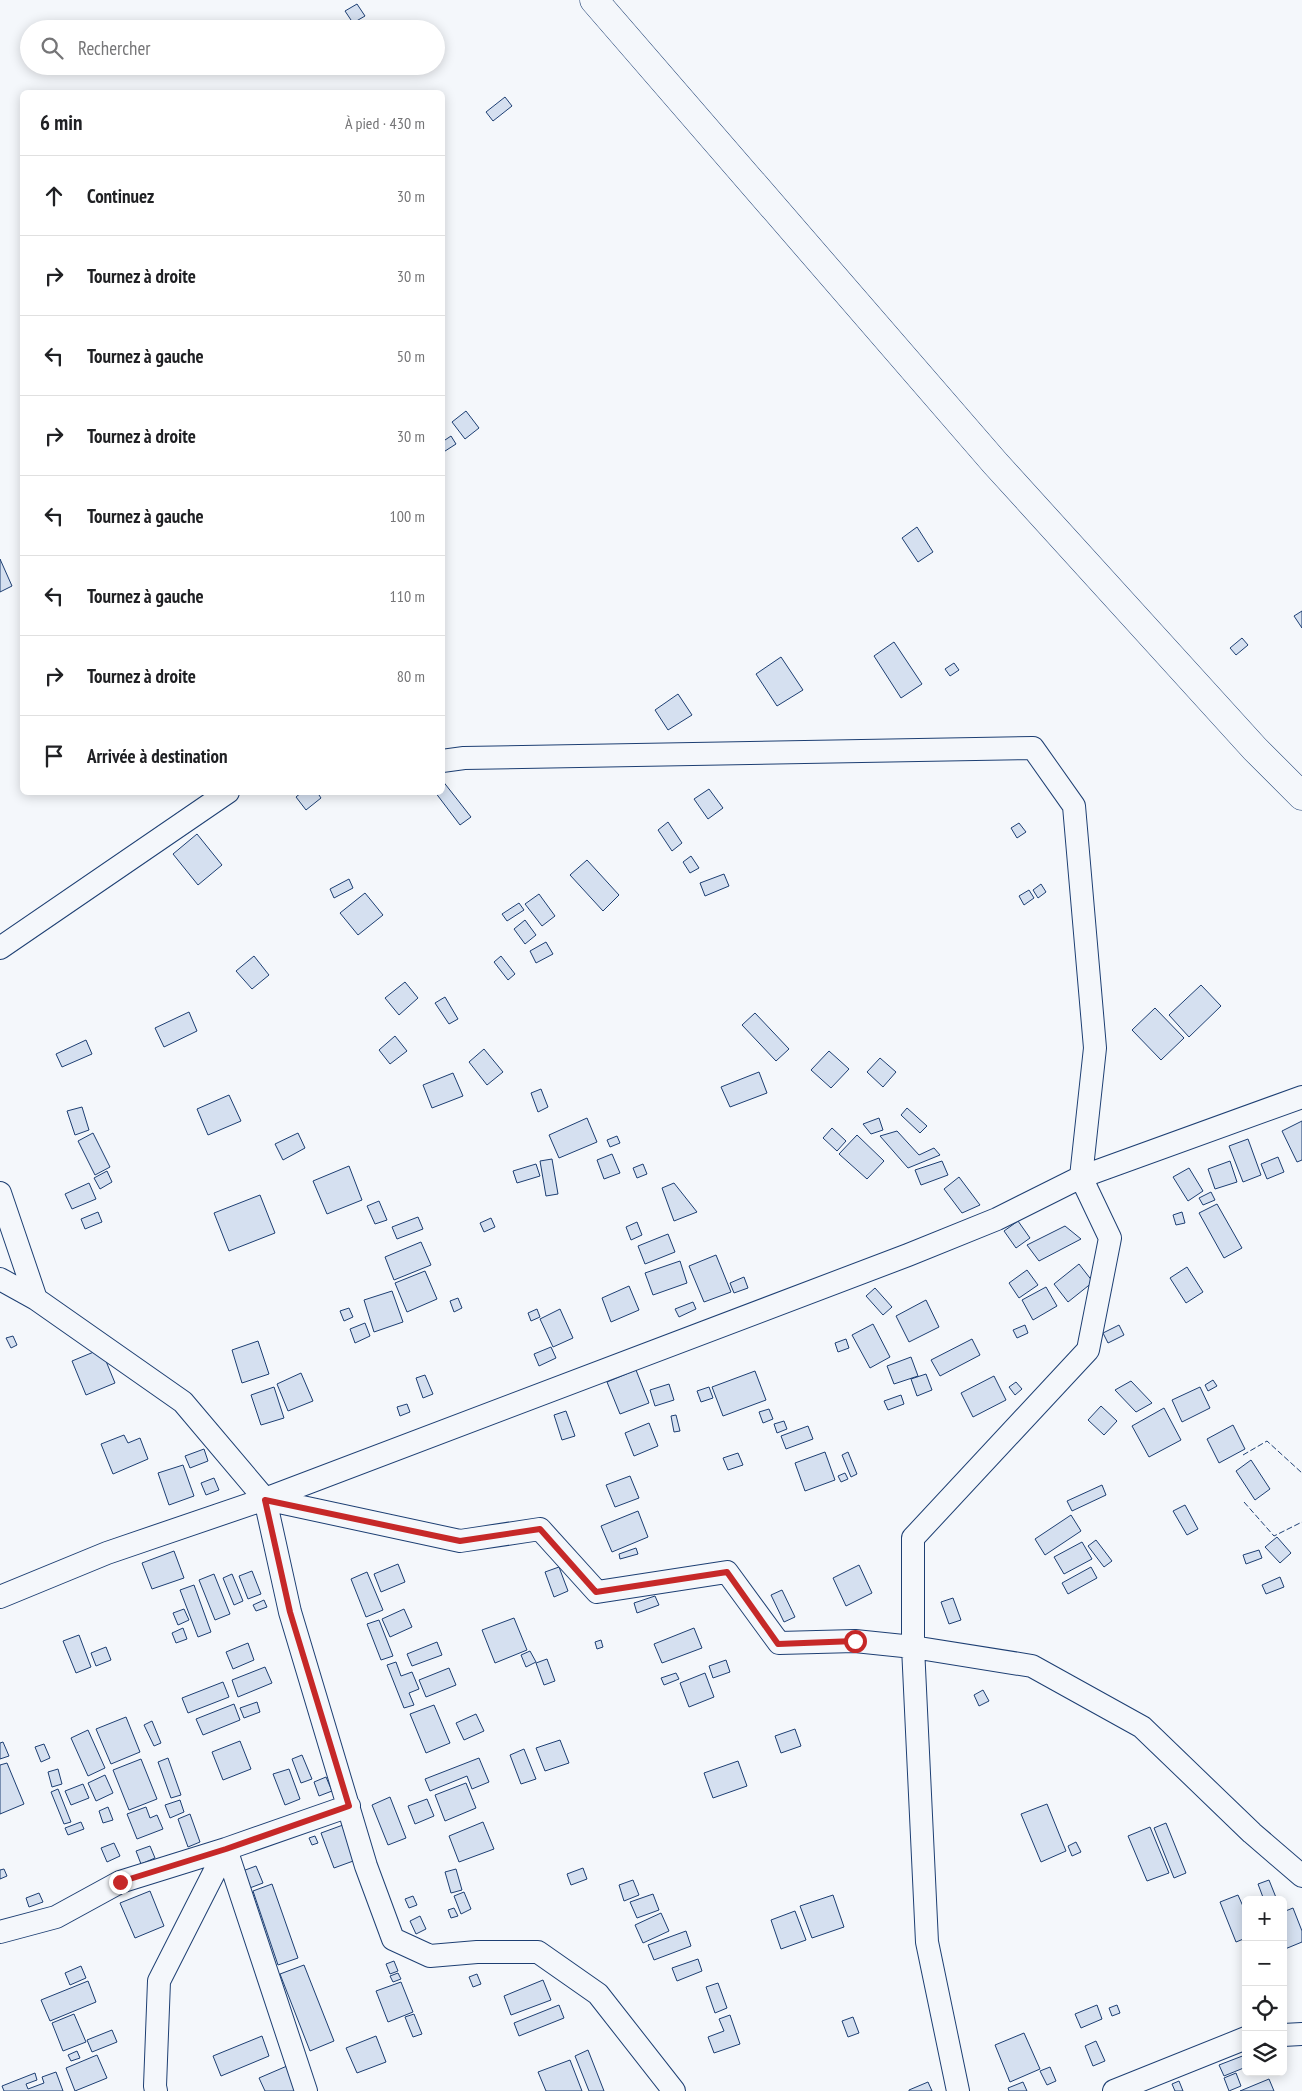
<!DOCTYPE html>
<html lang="fr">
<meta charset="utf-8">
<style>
:root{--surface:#fff;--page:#f6f6f6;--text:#202124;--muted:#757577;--line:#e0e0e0}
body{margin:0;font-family:"PT Sans Narrow",sans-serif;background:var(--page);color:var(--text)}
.controls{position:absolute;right:15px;bottom:15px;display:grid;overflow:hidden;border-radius:8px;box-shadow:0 2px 12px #0003}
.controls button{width:45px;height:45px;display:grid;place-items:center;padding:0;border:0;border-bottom:1px solid var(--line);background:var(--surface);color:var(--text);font:25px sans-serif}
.stop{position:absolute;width:15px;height:15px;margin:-11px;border:4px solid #c62828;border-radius:50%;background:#fff}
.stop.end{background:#c62828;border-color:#fff;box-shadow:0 1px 5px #0008}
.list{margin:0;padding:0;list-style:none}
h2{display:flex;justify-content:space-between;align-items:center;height:65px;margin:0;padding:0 20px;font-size:21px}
h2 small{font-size:16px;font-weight:400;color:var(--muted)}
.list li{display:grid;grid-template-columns:32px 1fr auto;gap:15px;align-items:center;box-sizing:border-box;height:80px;padding:0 20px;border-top:1px solid var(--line)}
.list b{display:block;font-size:19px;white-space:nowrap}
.list em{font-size:16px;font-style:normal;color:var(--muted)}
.icon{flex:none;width:28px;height:28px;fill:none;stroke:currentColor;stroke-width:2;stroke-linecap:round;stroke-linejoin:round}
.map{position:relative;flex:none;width:1302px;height:2091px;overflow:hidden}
.search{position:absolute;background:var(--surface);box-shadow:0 2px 12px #0003;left:20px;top:20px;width:425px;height:55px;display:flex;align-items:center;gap:12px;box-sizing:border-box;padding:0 18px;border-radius:28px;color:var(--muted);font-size:19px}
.panel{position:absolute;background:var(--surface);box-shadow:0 2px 12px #0003;left:20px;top:90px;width:425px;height:705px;border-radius:8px}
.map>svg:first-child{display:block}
.building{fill:#d5e0f0;stroke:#1d3f73}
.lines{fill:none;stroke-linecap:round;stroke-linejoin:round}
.minor-casing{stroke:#1d3f73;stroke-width:24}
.major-casing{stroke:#1d3f73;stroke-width:29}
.minor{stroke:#f4f7fb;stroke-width:22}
.major{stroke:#f4f7fb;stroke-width:28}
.fence{stroke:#1d3f73;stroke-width:1;stroke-dasharray:6 2.5;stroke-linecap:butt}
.route{stroke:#c62828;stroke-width:6}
</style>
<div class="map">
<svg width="1302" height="2091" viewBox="0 0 1302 2091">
<rect width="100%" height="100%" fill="#f4f7fb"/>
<path class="building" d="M357,4L365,16L353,23L345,11Z
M505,97L512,106L493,121L486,112Z
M466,411L479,428L465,439L452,422Z
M451,436L456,444L442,453V442Z
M917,527L933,552L918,562L902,538Z
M0,559L12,586L0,592Z
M1302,611V628L1294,616Z
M1242,638L1248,645L1236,655L1230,648Z
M894,642L922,684L901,698L874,656Z
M781,657L803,690L777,706L756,674Z
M954,663L959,670L950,676L945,669Z
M678,694L692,715L668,730L655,710Z
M442,780L471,817L460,825L435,792H442Z
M709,789L723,808L708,819L694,799Z
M302,792H317L321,798L306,810L296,797Z
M668,822L682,843L672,851L658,830Z
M1019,823L1026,832L1017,838L1011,828Z
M197,834L222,865L198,885L173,854Z
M691,856L699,868L690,873L683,862Z
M587,860L619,895L603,911L570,875Z
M724,874L729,886L705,896L700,883Z
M349,879L353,888L334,898L330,889Z
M1041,884L1046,892L1038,898L1033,890Z
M1029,890L1034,898L1024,905L1019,896Z
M365,893L383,915L358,935L340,913Z
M539,894L555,916L542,926L525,904Z
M519,903L524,910L507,921L502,914Z
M525,920L536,935L525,944L514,929Z
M546,942L553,954L536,963L530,951Z
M254,956L269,975L252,989L236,971Z
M501,956L515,974L508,980L494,962Z
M405,982L418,998L399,1015L385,998Z
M1201,985L1221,1006L1189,1037L1169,1015Z
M445,997L458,1019L449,1024L435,1003Z
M1155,1008L1184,1038L1161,1060L1132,1030Z
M189,1012L197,1031L164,1047L155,1028Z
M755,1013L789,1049L776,1061L742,1025Z
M395,1036L407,1051L390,1064L379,1050Z
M86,1040L92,1054L62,1067L56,1054Z
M484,1049L503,1072L487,1085L469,1062Z
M829,1051L849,1069L831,1088L811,1070Z
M880,1058L896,1072L883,1087L867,1072Z
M759,1072L767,1093L730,1107L721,1087Z
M453,1073L463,1096L432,1108L423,1085Z
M541,1089L548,1107L538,1112L531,1093Z
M229,1095L241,1121L208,1135L197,1109Z
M82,1107L89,1130L75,1135L67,1111Z
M907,1108L927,1126L920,1133L901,1115Z
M587,1118L597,1142L559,1158L549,1135Z
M879,1118L883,1130L871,1134L863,1124Z
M1302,1121V1160L1297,1162L1282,1131Z
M832,1128L846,1141L837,1151L823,1138Z
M897,1131L919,1155L934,1148L940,1155L908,1168L880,1136Z
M93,1133L110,1167L95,1175L78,1141Z
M298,1133L305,1148L283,1160L275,1144Z
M857,1135L884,1161L867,1179L839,1154Z
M617,1136L620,1143L610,1147L607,1140Z
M1248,1139L1261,1175L1243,1182L1229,1146Z
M612,1154L620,1173L604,1179L597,1160Z
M1278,1157L1284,1172L1267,1179L1261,1164Z
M552,1159L558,1194L546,1196L540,1161Z
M942,1161L948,1175L921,1185L915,1170Z
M1230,1161L1237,1182L1215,1189L1208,1169Z
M536,1164L540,1176L517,1183L513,1171Z
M643,1164L647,1174L637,1178L633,1168Z
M349,1166L362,1200L327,1214L313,1181Z
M1189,1168L1203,1191L1188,1201L1173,1177Z
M107,1171L112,1182L100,1189L94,1178Z
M959,1177L980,1205L962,1213L944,1189Z
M89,1183L96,1199L72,1209L65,1194Z
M674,1183L697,1212L674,1221L662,1188Z
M1211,1192L1215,1200L1203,1205L1199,1198Z
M260,1195L275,1233L229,1251L214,1213Z
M379,1201L387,1220L375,1224L367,1206Z
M1217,1204L1242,1248L1224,1258L1199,1213Z
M98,1212L102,1222L85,1229L81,1219Z
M1182,1212L1185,1223L1176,1225L1173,1215Z
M418,1217L423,1229L397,1239L392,1227Z
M491,1218L495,1227L484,1232L480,1223Z
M1018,1221L1030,1238L1016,1248L1004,1231Z
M637,1222L642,1235L631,1240L626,1227Z
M1065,1226L1081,1239L1039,1261L1027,1245Z
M668,1234L675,1252L645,1264L638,1246Z
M421,1242L431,1265L394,1280L385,1257Z
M716,1255L731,1292L704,1302L689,1266Z
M680,1261L687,1283L653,1295L645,1273Z
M1079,1264L1093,1282L1068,1302L1054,1284Z
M1187,1267L1203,1292L1186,1303L1170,1278Z
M1027,1270L1038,1285L1019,1298L1009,1283Z
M425,1271L437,1299L407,1312L395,1283Z
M744,1277L748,1288L734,1293L730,1283Z
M629,1286L639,1310L611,1322L602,1298Z
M1046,1287L1057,1306L1033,1320L1022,1300Z
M875,1288L892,1307L883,1315L866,1296Z
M392,1291L403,1322L374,1332L364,1300Z
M458,1298L462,1308L454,1312L450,1301Z
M926,1300L939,1327L909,1342L896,1316Z
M693,1302L696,1309L679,1317L675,1309Z
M349,1308L353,1317L344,1321L340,1311Z
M537,1309L540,1317L531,1321L528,1313Z
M560,1309L573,1338L553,1347L540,1319Z
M365,1323L370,1336L355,1343L350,1329Z
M873,1324L890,1357L870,1368L852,1335Z
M1025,1325L1028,1333L1017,1338L1013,1330Z
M1119,1325L1124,1335L1108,1343L1103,1333Z
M13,1336L17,1345L11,1348L6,1338Z
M846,1339L849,1348L838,1352L835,1343Z
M972,1339L980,1355L940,1376L931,1360Z
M258,1341L269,1374L242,1383L232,1350Z
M551,1347L556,1358L539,1366L534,1354Z
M101,1349L115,1383L86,1395L72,1361Z
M911,1357L918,1376L894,1384L887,1366Z
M636,1370L649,1403L620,1414L607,1382Z
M755,1371L766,1400L723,1416L712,1387Z
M301,1373L313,1401L288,1411L277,1384Z
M926,1374L932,1390L917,1396L911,1379Z
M425,1375L433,1394L423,1398L416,1378Z
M994,1376L1006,1400L973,1417L961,1393Z
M1213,1380L1217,1386L1208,1391L1205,1385Z
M1131,1381L1152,1403L1136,1412L1115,1390Z
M1016,1382L1022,1389L1015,1395L1009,1387Z
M669,1384L674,1400L655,1406L650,1390Z
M274,1387L284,1418L261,1425L251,1395Z
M709,1387L713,1398L701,1402L697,1391Z
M1200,1387L1210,1408L1182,1422L1172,1400Z
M901,1395L904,1404L888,1410L884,1401Z
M407,1404L410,1412L400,1416L397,1407Z
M1101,1406L1117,1421L1104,1435L1088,1420Z
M1164,1408L1181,1440L1149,1457L1132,1426Z
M769,1409L773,1419L763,1423L759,1412Z
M566,1411L575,1436L562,1440L554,1415Z
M676,1415L680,1431L674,1432L671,1416Z
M784,1421L787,1429L777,1433L774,1424Z
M649,1423L658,1446L634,1456L625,1433Z
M1233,1425L1245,1449L1219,1463L1207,1439Z
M808,1426L813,1439L786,1449L781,1436Z
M124,1435L128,1443L140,1438L148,1459L113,1474L101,1444Z
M204,1449L208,1461L190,1468L185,1456Z
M825,1452L835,1480L805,1491L795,1463Z
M848,1452L857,1474L851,1477L842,1455Z
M738,1453L743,1465L728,1470L723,1458Z
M1251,1460L1270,1489L1255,1500L1236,1471Z
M183,1465L194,1496L169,1505L158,1473Z
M845,1473L848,1479L841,1482L838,1476Z
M630,1476L639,1498L615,1507L606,1485Z
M214,1478L219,1490L206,1495L201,1483Z
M1102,1485L1106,1495L1072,1511L1067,1501Z
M1185,1505L1198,1529L1187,1535L1173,1511Z
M638,1511L648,1537L612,1552L601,1526Z
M1071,1515L1081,1531L1045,1555L1035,1539Z
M1277,1537L1291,1553L1280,1563L1265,1547Z
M1096,1540L1112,1561L1104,1567L1088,1546Z
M1082,1542L1092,1559L1064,1574L1054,1557Z
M636,1548L638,1554L620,1559L619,1554Z
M1259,1550L1262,1558L1246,1564L1243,1555Z
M174,1551L184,1578L152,1589L142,1563Z
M398,1564L405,1582L381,1592L374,1574Z
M859,1565L872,1593L846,1606L833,1578Z
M559,1567L568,1591L554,1597L545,1572Z
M1091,1567L1097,1578L1068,1594L1062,1583Z
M252,1571L261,1594L248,1599L239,1576Z
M367,1572L383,1610L366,1617L351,1579Z
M214,1574L230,1614L215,1620L199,1580Z
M232,1574L243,1601L234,1605L223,1578Z
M1280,1577L1284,1587L1266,1594L1262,1585Z
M194,1585L211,1632L198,1637L180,1590Z
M782,1590L795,1617L784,1622L771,1595Z
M655,1596L659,1605L637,1613L634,1603Z
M953,1598L961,1620L949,1624L941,1602Z
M264,1600L267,1607L256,1611L253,1605Z
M184,1609L189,1620L178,1625L173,1613Z
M404,1609L412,1627L390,1637L382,1619Z
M514,1618L527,1650L495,1663L482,1630Z
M379,1620L393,1656L381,1660L367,1624Z
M183,1628L187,1639L176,1643L172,1633Z
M694,1628L702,1648L662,1663L654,1644Z
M79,1635L91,1667L76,1673L63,1641Z
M601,1640L603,1647L597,1649L595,1642Z
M437,1642L442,1655L412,1666L407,1654Z
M248,1643L254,1660L233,1669L226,1652Z
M106,1647L111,1660L96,1666L91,1653Z
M530,1651L536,1662L526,1667L521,1655Z
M547,1659L555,1681L544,1685L536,1663Z
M726,1660L730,1672L713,1678L709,1666Z
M396,1662L401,1676L412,1672L419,1689L409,1693L414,1705L404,1708L387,1665Z
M265,1667L272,1683L238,1697L232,1680Z
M449,1668L456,1685L426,1697L419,1680Z
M676,1673L679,1679L664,1685L661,1678Z
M705,1673L714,1697L689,1707L680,1683Z
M223,1682L229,1697L188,1713L182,1698Z
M983,1690L989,1701L979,1706L974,1695Z
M257,1702L260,1712L244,1718L240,1708Z
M234,1704L240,1720L203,1735L196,1719Z
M434,1705L450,1743L426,1753L410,1714Z
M476,1714L484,1731L464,1740L456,1723Z
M126,1717L140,1752L111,1764L96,1729Z
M152,1721L161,1743L154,1746L144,1725Z
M795,1729L801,1746L781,1753L775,1736Z
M88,1730L105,1768L88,1776L71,1738Z
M560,1740L569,1763L545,1771L536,1748Z
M240,1741L251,1769L223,1780L212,1752Z
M3,1742L9,1756L0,1759V1743Z
M44,1744L50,1758L41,1762L35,1747Z
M524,1749L536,1779L521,1784L510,1755Z
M302,1755L312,1779L301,1783L292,1759Z
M168,1758L181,1795L171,1798L158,1762Z
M479,1758L489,1782L472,1789L467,1776L430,1791L425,1779Z
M141,1759L157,1799L129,1810L113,1770Z
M738,1761L747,1786L713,1798L704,1773Z
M7,1763L24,1804L0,1814V1765Z
M58,1769L62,1784L52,1787L48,1772Z
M289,1769L300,1799L285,1805L273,1774Z
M105,1775L113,1793L96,1801L88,1783Z
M326,1777L332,1791L319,1796L314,1782Z
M466,1783L476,1808L445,1821L435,1795Z
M83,1784L89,1798L71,1805L65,1791Z
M58,1789L71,1822L64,1824L51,1792Z
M390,1797L406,1838L388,1845L372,1805Z
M427,1799L434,1816L415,1824L408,1806Z
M180,1800L184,1812L170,1818L165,1805Z
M1047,1804L1066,1851L1041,1862L1021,1814Z
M108,1807L113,1820L103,1823L99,1811Z
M146,1807L150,1818L157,1815L163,1829L137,1839L127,1814Z
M190,1814L200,1842L188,1847L178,1819Z
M81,1822L84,1829L68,1835L65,1828Z
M483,1822L494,1849L459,1862L449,1836Z
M1166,1823L1186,1873L1174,1878L1154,1828Z
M343,1825L356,1860L334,1868L321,1833Z
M1150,1827L1169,1873L1147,1881L1128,1836Z
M315,1836L318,1843L312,1845L309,1838Z
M1076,1842L1081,1852L1072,1856L1068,1846Z
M114,1843L120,1856L107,1862L101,1848Z
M150,1846L155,1858L141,1864L136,1851Z
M256,1866L263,1883L247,1889L240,1872Z
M583,1868L587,1879L571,1885L567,1874Z
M4,1869L7,1876L0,1879V1870Z
M456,1869L462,1890L451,1893L445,1872Z
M633,1880L639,1895L624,1901L619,1885Z
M1269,1880L1277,1900H1264L1258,1884Z
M272,1884L298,1958L278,1965L253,1891Z
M150,1891L164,1926L135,1938L120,1903Z
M464,1892L471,1909L461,1914L454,1896Z
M39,1893L43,1902L29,1907L26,1898Z
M653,1894L659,1910L637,1918L630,1902Z
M833,1895L844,1927L812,1938L800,1906Z
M1238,1895L1246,1913V1938L1236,1942L1220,1902Z
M413,1896L417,1905L409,1908L405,1899Z
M454,1908L458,1916L451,1918L448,1910Z
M1293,1908L1302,1931V1942L1285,1949L1283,1912Z
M795,1911L806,1940L781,1949L771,1920Z
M661,1913L669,1931L643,1943L635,1925Z
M420,1916L426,1929L416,1934L410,1921Z
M686,1931L691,1946L654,1960L648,1945Z
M698,1959L702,1971L677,1981L672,1968Z
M394,1961L398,1971L390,1974L386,1964Z
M304,1965L334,2041L310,2051L280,1974Z
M81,1966L86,1978L70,1985L65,1973Z
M398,1973L401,1979L393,1982L390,1976Z
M477,1974L481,1984L473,1987L469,1977Z
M543,1980L551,2000L511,2015L504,1996Z
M88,1981L96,2002L50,2021L41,2000Z
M401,1982L413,2012L388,2022L376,1991Z
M718,1983L727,2008L715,2013L706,1987Z
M559,2005L564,2018L519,2036L514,2023Z
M1097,2005L1102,2019L1081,2028L1075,2014Z
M1117,2005L1120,2013L1112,2016L1109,2008Z
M74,2014L86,2042L63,2051L52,2023Z
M414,2014L422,2034L413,2037L405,2017Z
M730,2015L740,2044L714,2053L708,2037L724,2031L719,2019Z
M853,2017L859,2033L848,2037L842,2021Z
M112,2030L117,2042L92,2052L87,2040Z
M1024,2033L1040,2069L1010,2082L995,2045Z
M262,2036L269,2056L221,2076L213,2056Z
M376,2036L386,2062L357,2073L346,2048Z
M1096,2041L1105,2061L1093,2066L1085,2046Z
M588,2050L604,2091H589L575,2056Z
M77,2051L80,2058L71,2061L68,2055Z
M97,2055L107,2078L75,2091L66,2068Z
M1245,2055L1246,2067L1224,2076L1219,2065Z
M570,2060L582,2091H546L538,2072Z
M287,2066L297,2091H265L259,2078Z
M1050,2067L1056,2081L1047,2085L1040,2071Z
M56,2072L63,2091H4L2,2086L35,2073L37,2080L26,2084L28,2089L44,2083L42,2077Z
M1236,2073L1241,2086L1229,2091L1224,2078Z
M1269,2079L1274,2091H1240Z
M1179,2081L1183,2091H1175L1172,2084Z
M928,2082L932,2091H909V2090Z
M1023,2082L1027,2091H1009L1008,2088Z"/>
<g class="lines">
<defs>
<path id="minor" d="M442,761L464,758L1033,748L1074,806L1095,1048L1081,1177L1110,1238L1088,1350L913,1538V1647L927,1942L958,2091
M0,948L228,792
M0,1193L36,1299
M0,1279L36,1299L183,1402L265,1499L460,1541L540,1529L597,1592L727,1572L779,1643L855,1641L913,1647L1032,1666L1142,1727L1252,1833L1302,1876
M265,1499L290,1612L366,1866L393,1939L430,1956L477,1952H538L598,1994L674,2091
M0,1597L107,1553L265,1499L908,1255L997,1219L1081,1177L1302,1097
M226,1849L306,2091
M0,1932L56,1917L120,1882L226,1849L349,1806
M1283,2035L1302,2034
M156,2091L155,2086L159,1981L226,1849
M1114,2091L1246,2038"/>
<path id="major" d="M594,0L995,463L1255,749L1302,796"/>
</defs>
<use href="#minor" class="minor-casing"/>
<use href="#major" class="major-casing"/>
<use href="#minor" class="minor"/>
<use href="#major" class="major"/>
<path class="fence" d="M1243,1455L1267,1441L1302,1473
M1244,1502L1274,1536L1302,1522"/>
</g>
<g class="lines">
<path class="route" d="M120,1882L226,1849L349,1806L290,1612L265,1500L460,1541L540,1529L596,1592L727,1572L778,1644L855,1641"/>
</g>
</svg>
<div class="controls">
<button>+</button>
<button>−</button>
<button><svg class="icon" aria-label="locate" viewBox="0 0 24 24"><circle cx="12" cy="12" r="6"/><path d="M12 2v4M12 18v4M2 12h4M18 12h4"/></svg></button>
<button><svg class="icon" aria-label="layers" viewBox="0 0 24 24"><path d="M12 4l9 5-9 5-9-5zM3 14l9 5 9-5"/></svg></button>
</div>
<div class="stop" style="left:855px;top:1641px"></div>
<div class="stop end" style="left:120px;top:1882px"></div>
<div class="search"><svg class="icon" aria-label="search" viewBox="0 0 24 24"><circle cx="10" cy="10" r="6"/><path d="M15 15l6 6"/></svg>Rechercher</div>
<section class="panel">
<h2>6 min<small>À pied · 430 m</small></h2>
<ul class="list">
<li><svg class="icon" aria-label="ahead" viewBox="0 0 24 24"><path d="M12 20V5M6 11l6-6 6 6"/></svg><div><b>Continuez</b></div><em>30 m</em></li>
<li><svg class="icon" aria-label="right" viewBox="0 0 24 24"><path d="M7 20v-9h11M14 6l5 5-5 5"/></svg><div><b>Tournez à droite</b></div><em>30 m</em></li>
<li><svg class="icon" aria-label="left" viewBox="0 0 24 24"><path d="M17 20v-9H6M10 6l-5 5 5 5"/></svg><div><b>Tournez à gauche</b></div><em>50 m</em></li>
<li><svg class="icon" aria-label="right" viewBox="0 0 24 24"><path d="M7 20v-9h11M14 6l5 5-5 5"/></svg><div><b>Tournez à droite</b></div><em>30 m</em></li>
<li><svg class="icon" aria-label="left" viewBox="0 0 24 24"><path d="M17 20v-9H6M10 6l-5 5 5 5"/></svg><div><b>Tournez à gauche</b></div><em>100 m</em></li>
<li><svg class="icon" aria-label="left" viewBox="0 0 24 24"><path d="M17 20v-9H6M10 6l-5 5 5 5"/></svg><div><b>Tournez à gauche</b></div><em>110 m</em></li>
<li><svg class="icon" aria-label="right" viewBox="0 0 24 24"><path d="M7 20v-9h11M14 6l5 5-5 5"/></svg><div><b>Tournez à droite</b></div><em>80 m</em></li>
<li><svg class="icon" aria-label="arrive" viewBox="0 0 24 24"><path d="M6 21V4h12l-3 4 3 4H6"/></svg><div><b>Arrivée à destination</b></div></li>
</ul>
</section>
</div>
